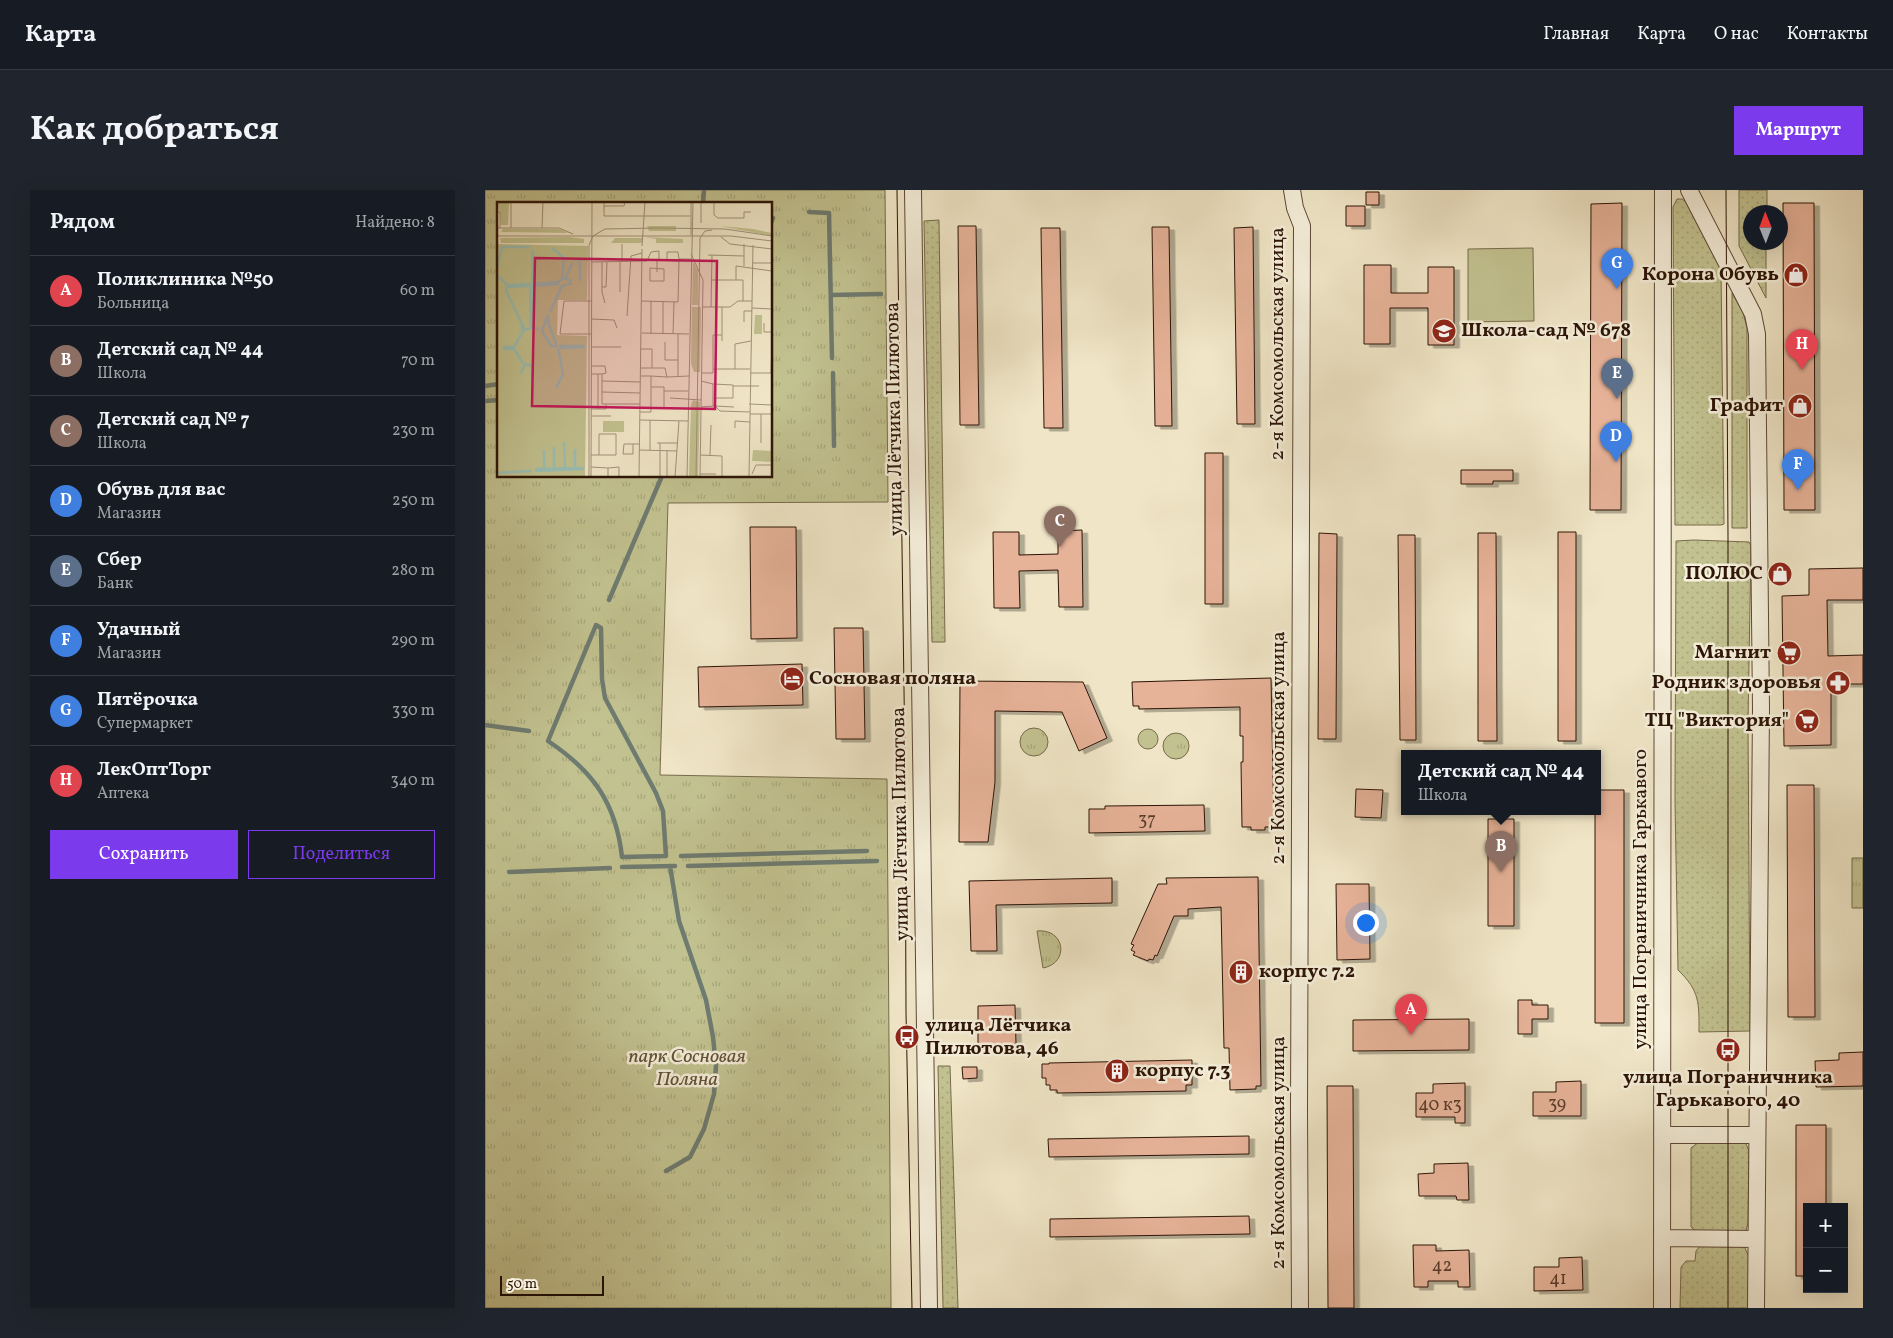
<!DOCTYPE html>
<html lang="ru">
<meta charset="utf-8">
<style>
:root{--surface:#171b24;--page:#20242c;--text:#f1f3f6;--muted:#9ea1a6;--line:#363941;--accent:#7c3aed}
body{margin:0;font-family:Vollkorn,serif;background:var(--page);color:var(--text)}
.controls{position:absolute;right:15px;bottom:15px;display:grid;overflow:hidden;border-radius:0px;box-shadow:0 5px 20px #0002}
.controls button{width:45px;height:45px;display:grid;place-items:center;padding:0;border:0;border-bottom:1px solid var(--line);background:var(--surface);color:var(--text);font:25px sans-serif}
.compass{position:absolute;left:1258px;top:15px;width:45px;height:45px;border-radius:50%;background:var(--surface);box-shadow:0 5px 20px #0002;rotate:359deg}
.scale{position:absolute;left:15px;bottom:12px;width:104px;box-sizing:border-box;padding-left:5px;border:2px solid #2c1406;border-top:0;font-size:14px;line-height:18px;white-space:nowrap;color:#2c1406;-webkit-text-stroke:4px #f5efdb;paint-order:stroke}
.you{position:absolute;left:880px;top:732px;width:18px;height:18px;margin:-12px;border:4px solid #fff;border-radius:50%;background:#1a73e8;box-shadow:0 0 0 8px #1a73e833}
.badge{display:grid;place-items:center;width:32px;height:32px;border-radius:50%;background:var(--accent);color:#fff;font-size:16px;font-weight:700}
.pin{position:absolute;translate:-50% -41px;filter:drop-shadow(0 1px 2px #0008)}
.pin::after{content:'';position:absolute;top:26px;width:18px;height:15px;background:inherit;clip-path:polygon(0 0,100% 0,50% 100%)}
.popup{position:absolute;left:916px;top:560px;width:200px;height:65px;box-sizing:border-box;display:grid;place-content:center;border-radius:0px;background:var(--surface);filter:drop-shadow(0 1px 4px #0005);font-size:16px;white-space:nowrap;color:var(--muted)}
.popup b{font-size:19px;color:var(--text)}
.popup::after{content:'';position:absolute;left:50%;top:100%;margin-left:-10px;border:10px solid transparent;border-top-color:var(--surface)}
.list{margin:0;padding:0;list-style:none}
h2{display:flex;justify-content:space-between;align-items:center;height:65px;margin:0;padding:0 20px;font-size:21px}
h2 small{font-size:16px;font-weight:400;color:var(--muted)}
.list li{display:grid;grid-template-columns:32px 1fr auto;gap:15px;align-items:center;box-sizing:border-box;height:70px;padding:0 20px;border-top:1px solid var(--line)}
.list b{display:block;font-size:19px;white-space:nowrap}
.list p{margin:0;font-size:16px;white-space:nowrap;color:var(--muted)}
.list em{font-size:16px;font-style:normal;color:var(--muted)}
.actions{display:flex;gap:10px;padding:15px 20px}
.actions a{flex:1;padding:11px 0;border:1px solid var(--accent);border-radius:0px;text-align:center;font-size:18px;color:var(--accent)}
.actions .main{background:var(--accent);color:#fff}
.map{position:relative;flex:none;width:1378px;height:1118px;overflow:hidden;border-radius:0px}
header{display:flex;align-items:center;gap:30px;box-sizing:border-box;height:70px;padding:0 25px;background:var(--surface);border-bottom:1px solid var(--line)}
header strong{font-size:24px}
nav{display:flex;gap:28px;margin-inline-start:auto;font-size:18px}
.intro{display:flex;align-items:center;justify-content:space-between;box-sizing:border-box;height:120px;padding:0 30px}
h1{margin:0;font-size:35px}
.button{padding:12px 22px;border-radius:0px;background:var(--accent);color:#fff;font-size:18px;font-weight:700}
main{display:flex;gap:30px;padding:0 30px}
aside{flex:1;background:var(--surface);border-radius:0px;box-shadow:0 5px 20px #0002}
.map>svg:first-child{display:block}
.grass{fill:url(#grass-dots);stroke:#776b4b}
.park{fill:url(#park-tufts);stroke:#776b4b;fill-rule:evenodd}
.garden{fill:#c2c290;stroke:#776b4b}
.lines{fill:none;stroke-linecap:round;stroke-linejoin:round}
.stream{stroke:#6e7b70;stroke-width:4.5}
.building{fill:#e6b298;stroke:#2c1406;filter:url(#shadow)}
.minor-casing{stroke:#5d4836;stroke-width:18}
.minor{stroke:#f5efdb;stroke-width:16}
.tram{stroke:#2c1406;stroke-width:1}
.labels{text-anchor:middle;dominant-baseline:central;stroke-width:5;stroke-linejoin:round;paint-order:stroke}
.number-label{font-size:18px;fill:#5a3c2a}
.poi-label{font-size:20px;font-weight:bold;fill:#2c1406;stroke:#f5efdb;text-anchor:end}
.street-label{font-size:20px;fill:#2c1406;stroke:#f5efdb}
.park-label{font-size:20px;font-style:italic;fill:#605136;stroke:#f5efdb}
.inset-river{fill:none;stroke:#9ac0b6;stroke-width:2.5}
.inset-road{fill:none;stroke:#a2927a;stroke-width:1}
.view{fill:#c2185b;fill-opacity:0.15;stroke:#c2185b;stroke-width:2.5}
.inset-edge{fill:none;stroke:#2c1406;stroke-width:2.5}
</style>
<header>
<strong>Карта</strong>
<nav><a>Главная</a><a>Карта</a><a>О нас</a><a>Контакты</a></nav>
</header>
<div class="intro"><h1>Как добраться</h1><a class="button">Маршрут</a></div>
<main>
<aside>
<h2>Рядом<small>Найдено: 8</small></h2>
<ul class="list">
<li><span class="badge" style="background:#e0444e">A</span><div><b>Поликлиника №50</b><p>Больница</p></div><em>60 m</em></li>
<li><span class="badge" style="background:#8d6e63">B</span><div><b>Детский сад № 44</b><p>Школа</p></div><em>70 m</em></li>
<li><span class="badge" style="background:#8d6e63">C</span><div><b>Детский сад № 7</b><p>Школа</p></div><em>230 m</em></li>
<li><span class="badge" style="background:#3f7fe0">D</span><div><b>Обувь для вас</b><p>Магазин</p></div><em>250 m</em></li>
<li><span class="badge" style="background:#5c6f8a">E</span><div><b>Сбер</b><p>Банк</p></div><em>280 m</em></li>
<li><span class="badge" style="background:#3f7fe0">F</span><div><b>Удачный</b><p>Магазин</p></div><em>290 m</em></li>
<li><span class="badge" style="background:#3f7fe0">G</span><div><b>Пятёрочка</b><p>Супермаркет</p></div><em>330 m</em></li>
<li><span class="badge" style="background:#e0444e">H</span><div><b>ЛекОптТорг</b><p>Аптека</p></div><em>340 m</em></li>
</ul>
<div class="actions"><a class="main">Сохранить</a><a>Поделиться</a></div>
</aside>
<div class="map">
<svg width="1378" height="1118" viewBox="0 0 1378 1118">
<defs>
<pattern id="grass-dots" width="8" height="8" patternUnits="userSpaceOnUse" patternTransform="scale(1.25)"><rect width="8" height="8" fill="#c2c290"/><path d="M2 2h.1M6 6h.1" fill="none" stroke="#a7a67b" stroke-width="1.8" stroke-linecap="round"/></pattern>
<pattern id="park-tufts" width="24" height="20" patternUnits="userSpaceOnUse" patternTransform="scale(1.25)"><rect width="24" height="20" fill="#c2c290"/><path d="M3 7l-1-3M5 7V3M7 7l1-3M15 17l-1-3M17 17v-4M19 17l1-3" fill="none" stroke="#a7a67b"/></pattern>
<filter id="shadow"><feDropShadow dx="5.5" dy="3" stdDeviation="0" flood-color="#0004"/></filter>
</defs>
<rect width="100%" height="100%" fill="#f0e6c7"/>
<filter id="stains"><feTurbulence type="fractalNoise" baseFrequency=".004" numOctaves="4"/><feColorMatrix values="0 0 0 0 .2 0 0 0 0 .09 0 0 0 0 .02 0 0 0 .5 -.17"/></filter>
<radialGradient id="worn" r=".72"><stop offset=".6" stop-color="#630" stop-opacity="0"/><stop offset="1" stop-color="#630" stop-opacity=".3"/></radialGradient>
<path class="grass" d="M1254,0H1282V22H1266V52L1281,53V108L1254,56Z
M1192,9H1197L1201,12L1236,80L1239,334L1236,335H1190L1188,17Z
M454,30L460,452H447L439,31Z
M1247,103L1258,122L1262,138V338H1247Z
M1209,350L1264,352L1266,356L1263,532L1265,841L1214,842C1214,813 1215,801 1193,780L1190,611L1191,351Z
M453,876H465L473,1118H458Z
M1214,952H1256L1261,954L1264,961L1263,1033L1261,1040L1255,1043H1213L1206,1037V958Z
M1215,1056H1259L1264,1067V1118H1195L1196,1077L1201,1071H1210L1211,1061Z"/>
<path class="park" d="M0,0H400L403,312L183,313L175,585L402,589L406,1118H0ZM14,14H286V286H14Z
M535 552a14 14 0 1 1 28 0a14 14 0 1 1-28 0Z
M678 556a13 13 0 1 1 26 0a13 13 0 1 1-26 0Z
M1367,668H1378V718H1367Z
M552,741C580,738 585,773 558,778Z"/>
<path class="garden" d="M1048,58L1049,131L983,132V59Z
M653 549a10 10 0 1 1 20 0a10 10 0 1 1-20 0Z"/>
<g class="lines">
<path class="stream" d="M218,14L219,0
M324,22L344,23L347,168
M286,33L288,28
M346,105L396,104
M348,183L349,256
M0,196L14,194
M0,211L14,210
M124,410L177,286
M111,435L116,438L117,489L120,508L171,603L178,621L181,666L137,667C131,613 108,581 63,551Z
M0,535L44,541
M196,666L382,661
M203,676L392,671
M137,677L190,676
M24,682L125,678
M181,981L205,967L219,939L229,904L231,876L228,847L221,810L194,731L185,676"/>
</g>
<path class="building" d="M881,2H894V15H881Z
M1137,13L1136,320H1105L1106,14Z
M1298,13H1329L1330,320H1299Z
M861,16H880V36H861Z
M473,36H491L494,235H475Z
M667,37H684L687,236H670Z
M768,37L770,234H752L749,38Z
M556,38H575L578,238H559Z
M879,75H906V103H943V77H969V155H943V118H905V154H879Z
M720,263H738V414H720Z
M976,280H1028V291H1008V294H976Z
M265,337H311L312,448L266,449Z
M597,340L598,417H574L573,380L534,381L535,418H509L508,342H534V365L573,364V341Z
M1073,342H1091V551H1073Z
M834,343L852,344L851,549H833Z
M993,343H1011L1012,551H993Z
M913,345H930L931,550H915Z
M1378,378V410H1342L1343,466L1378,465V494H1346V555L1299,556L1297,406L1324,405V379Z
M349,438H378L380,549H351Z
M317,474L318,515L214,517L213,477Z
M786,488L789,637H780V640H766V637H757L756,572H758V546H755V517L654,519V516H648L647,492Z
M475,491L598,492L622,548L594,561L577,522L510,521V592L503,652H474Z
M1302,595H1329L1330,827H1303Z
M871,599L898,600L896,628L870,627Z
M1112,600H1139V833H1110V621H1112Z
M719,615L720,641L604,643V619H620V616Z
M1003,629H1029V736H1003Z
M773,687L776,896H771V899L745,900L744,858H739L736,717L703,719V726H689L672,766L670,765L668,770L664,769L663,771L648,765L650,762L646,760L649,755L646,754L673,694H682L681,688Z
M627,688V713L511,715L512,761H486L484,691Z
M851,694H884L885,769L852,770Z
M1033,810H1047V815H1063V829H1047V844H1033Z
M530,815L531,854L493,855V816Z
M984,829V860L868,861V830Z
M1378,862V896L1331,897L1330,871L1354,870V863Z
M707,870V895H701V901L572,903V900H565V895H561V888H557V874H564V873Z
M477,877H492V888L478,889Z
M1096,891V926H1048V902H1071V892Z
M980,893V933H970V927H931V903H948V894Z
M842,896H868L869,1118H843Z
M1311,935H1341V1017H1322V1086H1311Z
M764,946V964L564,967L563,949Z
M983,973L984,1010H972L971,1006H934L933,984L949,983V974Z
M764,1026L765,1044L565,1047V1029Z
M928,1055H951V1061L984,1060L985,1097H973V1091H943V1097H929Z
M1097,1067L1098,1100L1049,1101V1077H1074V1068Z"/>
<g class="lines">
<defs>
<path id="minor" d="M428,0L444,1118
M807,0L810,18L817,36L814,921L815,1118
M1204,0L1268,124L1272,144L1276,519L1271,1118
M1177,945H1272
M1177,1048L1271,1049
M1177,1118L1178,0"/>
</defs>
<use href="#minor" class="minor-casing"/>
<use href="#minor" class="minor"/>
<path class="tram" d="M412,0L420,571L421,822L427,1118
M1241,0L1243,347V1118"/>
</g>
<defs>
<symbol id="shop-disc" viewBox="-11 -11 22 22"><circle r="9.5" fill="#8f2418" stroke="#f5efdb"/><path d="M-5-2.5h2.3a2.7 3.5 0 0 1 5.4 0H5L5.5 6h-11ZM-1.5-2.5h3a1.5 2.3 0 0 0-3 0Z" fill="#fff"/></symbol>
<symbol id="school-disc" viewBox="-11 -11 22 22"><circle r="9.5" fill="#8f2418" stroke="#f5efdb"/><path d="M0-5L7-2L0 1L-7-2ZM-4 1L0 2.5L4 1V4Q0 6-4 4Z" fill="#fff"/></symbol>
<symbol id="supermarket-disc" viewBox="-11 -11 22 22"><circle r="9.5" fill="#8f2418" stroke="#f5efdb"/><path d="M-6-5.5h2.5l.6 2H6L4.5 2H-2.5L-4.4-4H-6ZM-1.5 3.2a1.3 1.3 0 1 0 .1 0ZM3 3.2a1.3 1.3 0 1 0 .1 0Z" fill="#fff"/></symbol>
<symbol id="hotel-disc" viewBox="-11 -11 22 22"><circle r="9.5" fill="#8f2418" stroke="#f5efdb"/><path d="M-6-4.5h1.5V1H6V5H4.5V3h-9V5H-6ZM-4 0a1.8 1.8 0 1 1 3.6 0ZM.5 0V-2.5h3Q6-2.5 6 0Z" fill="#fff"/></symbol>
<symbol id="pharmacy-disc" viewBox="-11 -11 22 22"><circle r="9.5" fill="#8f2418" stroke="#f5efdb"/><path d="M-2-6h4v4h4v4h-4v4h-4v-4h-4v-4h4Z" fill="#fff"/></symbol>
<symbol id="building-disc" viewBox="-11 -11 22 22"><circle r="9.5" fill="#8f2418" stroke="#f5efdb"/><path d="M-4-6H4V6H1V3H-1V6H-4ZM-2.5-4.3h1.7v1.8h-1.7ZM.8-4.3h1.7v1.8H.8ZM-2.5-1h1.7V.8h-1.7ZM.8-1h1.7V.8H.8Z" fill="#fff"/></symbol>
<symbol id="bus-disc" viewBox="-11 -11 22 22"><circle r="9.5" fill="#8f2418" stroke="#f5efdb"/><path d="M-5-6H5V4H4V6H2V4H-2V6H-4V4H-5ZM-3.5-4V0h7V-4ZM-3.5 1.2v1.5H-2V1.2ZM2 1.2v1.5H3.5V1.2Z" fill="#fff"/></symbol>
</defs>
<g fill-rule="evenodd">
<use href="#shop-disc" x="1297" y="71" width="28" height="28"/>
<use href="#school-disc" x="945" y="127" width="28" height="28"/>
<use href="#shop-disc" x="1301" y="202" width="28" height="28"/>
<use href="#shop-disc" x="1281" y="370" width="28" height="28"/>
<use href="#supermarket-disc" x="1290" y="449" width="28" height="28"/>
<use href="#hotel-disc" x="293" y="475" width="28" height="28"/>
<use href="#pharmacy-disc" x="1339" y="479" width="28" height="28"/>
<use href="#supermarket-disc" x="1308" y="517" width="28" height="28"/>
<use href="#building-disc" x="742" y="768" width="28" height="28"/>
<use href="#bus-disc" x="408" y="833" width="28" height="28"/>
<use href="#bus-disc" x="1229" y="846" width="28" height="28"/>
<use href="#building-disc" x="618" y="867" width="28" height="28"/>
</g>
<g class="labels">
<g class="number-label">
<text x="662" y="630">37</text>
<text x="1072" y="914">39</text>
<text x="955" y="915">40 к3</text>
<text x="957" y="1076">42</text>
<text x="1073" y="1089">41</text>
</g>
<g class="poi-label">
<text x="1294" y="85">Корона Обувь</text>
<text x="976" y="141" text-anchor="start">Школа-сад № 678</text>
<text x="1298" y="216">Графит</text>
<text x="1278" y="384">ПОЛЮС</text>
<text x="1286" y="463">Магнит</text>
<text x="324" y="489" text-anchor="start">Сосновая поляна</text>
<text x="1336" y="493">Родник здоровья</text>
<text x="1304" y="531">ТЦ "Виктория"</text>
<text x="774" y="782" text-anchor="start">корпус 7.2</text>
<text x="440" y="836" text-anchor="start">улица Лётчика<tspan x="440" dy="23">Пилютова, 46</tspan></text>
<text x="650" y="881" text-anchor="start">корпус 7.3</text>
<text x="1243" y="888" text-anchor="middle">улица Пограничника<tspan x="1243" dy="23">Гарькавого, 40</tspan></text>
</g>
<g class="street-label">
<text transform="translate(793 154) rotate(-90)">2-я Комсомольская улица</text>
<text transform="translate(410 229) rotate(-91)">улица Лётчика Пилютова</text>
<text transform="translate(794 558) rotate(-90)">2-я Комсомольская улица</text>
<text transform="translate(416 634) rotate(-91)">улица Лётчика Пилютова</text>
<text transform="translate(1156 709) rotate(-90)">улица Пограничника Гарькавого</text>
<text transform="translate(794 963) rotate(-90)">2-я Комсомольская улица</text>
</g>
<g class="park-label">
<text x="202" y="867">парк Сосновая<tspan x="202" dy="23">Поляна</tspan></text>
</g>
</g>
<g transform="translate(12 12)">
<rect width="275" height="275" fill="#f0e6c7"/>
<path d="M223,24L256,27L275,31V34ZM72,35L87,37V41H4L3,36ZM148,35L186,37V41H159V37ZM118,36H145V41H114ZM196,60L201,69V103H195ZM195,105H204L203,170H197L194,162ZM196,198L203,200L201,275H192L194,203Z" fill="#c2c290"/>
<path d="M150,24H179V29H152ZM6,27H63L71,31L4,30Z" fill="#c2c290"/>
<path d="M1,0H12L11,23H4ZM0,42L91,44L90,98H61L60,133L90,134L88,275H0Z" fill="#c2c290"/>
<path d="M258,113H265V132H257ZM106,219H127V230H106ZM256,248L275,249V260L255,259Z" fill="#c2c290"/>
<path class="inset-river" d="M36,48L35,82L61,80L65,77L67,56L55,46M81,59H83V79M0,66L5,45H32M0,73L10,83L33,82M75,79L68,77L76,60M33,84L34,126L28,128L9,89L10,85ZM53,110L65,84L75,81M51,113L52,123L60,144H54L45,129ZM42,127L36,126L35,84L62,82M62,144H87M6,145H17L26,129L24,123M63,146L88,145M6,147H17L26,161M24,171L28,162L35,164V177M59,186L66,172L61,146M67,240L68,266M57,245V267M78,247V266M47,248V267M38,267L86,266M38,269L87,267M0,271L35,269"/>
<path class="inset-road" d="M14,0V26M107,0V14H193M194,0V33M217,0V13L221,16H247V10H254M107,4H127L128,0M0,10H3V26M204,21V0M0,26H62L76,32M45,26L46,0M0,34H234L275,39M224,35L233,42L275,47M145,44L148,0M194,52L206,78L203,275M211,53L247,54M170,58V50H181L182,57M94,60L150,59L154,50L162,49V58M105,60V90L108,101M125,60V42M256,61H275M247,64V42M153,66L167,67V79H153ZM160,70V58L181,59M215,78H239V64L275,69M239,78H246V99M105,85H109L110,60M123,90V60M145,99L181,100L182,57H194M206,105H233L241,99H255M214,105L215,53M255,106L275,107M130,114L134,54L145,51M94,117L117,118L120,126M247,120V109H255M267,121V130H275M145,131L192,132M94,132H63L67,99H94M154,132V99M166,132V99M176,132L177,100M225,139V105M168,140V158H181M94,145H124M144,147H155V166M94,164H108L109,171L105,172M144,166H168L170,175L192,174M216,167H253M238,167V142L254,139M204,171H216V133H225M253,171H274M274,171L275,139M94,172H105V202H109V207H94M101,172V207M154,174L170,175M181,175V132M105,179L143,180M204,179L216,182V204M236,184H262M167,189H191M105,190L143,191M173,196L204,198M216,196H236V183L216,182M109,202H143M252,202L275,203M218,204L237,205M204,205L218,204L223,209L253,210M154,206H167V185H154M143,210H154V174H144M253,212H275M94,214H114M143,218L191,219M238,226V219L253,220M160,241H181M264,241V212M136,242H127L126,252H136V242H142M142,248L180,249M153,248V218M94,253H119V232H102V253M203,253L225,254V275M213,253L214,223M94,265L111,266V275M111,266L122,265V275M203,272H219M255,272L259,263H275M92,275V43L96,34L108,27L162,26L228,27L275,34M94,275L95,0M142,275L145,47M163,275V241M170,275V248M178,275L182,219M190,275L196,0M199,275L203,36L208,29L215,28M252,275L256,43"/>
<path class="view" d="M38,56L220,59L218,207L35,204Z"/>
<rect width="275" height="275" class="inset-edge"/>
</g>
<rect width="100%" height="100%" filter="url(#stains)"/>
<rect width="100%" height="100%" fill="url(#worn)"/>
</svg>
<div class="controls">
<button>+</button>
<button>−</button>
</div>
<svg class="compass" viewBox="-18 -18 36 36"><path d="M0-13l5 13h-10z" fill="#e53935"/><path d="M0 13l5-13h-10z" fill="#9ea1a6"/></svg>
<div class="scale">50 m</div>
<div class="you"></div>
<div class="pin badge" style="left:926px;top:845px;background:#e0444e">A</div>
<div class="pin badge" style="left:1016px;top:682px;background:#8d6e63">B</div>
<div class="popup"><b>Детский сад № 44</b>Школа</div>
<div class="pin badge" style="left:575px;top:357px;background:#8d6e63">C</div>
<div class="pin badge" style="left:1131px;top:272px;background:#3f7fe0">D</div>
<div class="pin badge" style="left:1132px;top:209px;background:#5c6f8a">E</div>
<div class="pin badge" style="left:1313px;top:300px;background:#3f7fe0">F</div>
<div class="pin badge" style="left:1132px;top:99px;background:#3f7fe0">G</div>
<div class="pin badge" style="left:1317px;top:180px;background:#e0444e">H</div>
</div>
</main>
